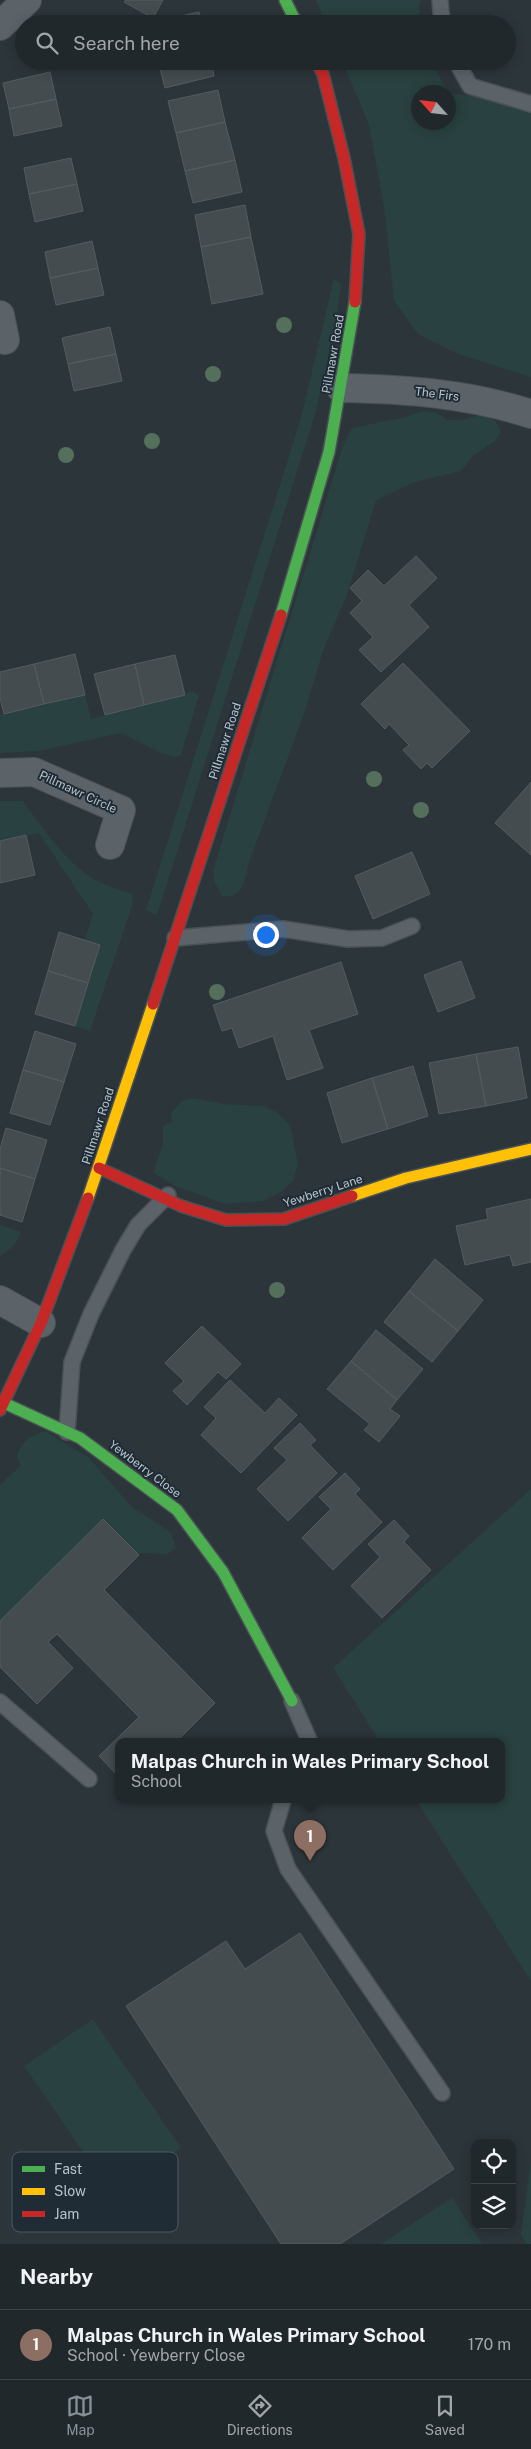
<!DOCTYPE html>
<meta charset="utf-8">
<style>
:root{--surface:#21282c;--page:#2d3438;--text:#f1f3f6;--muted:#a2a6a9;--line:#3e4448;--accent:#869198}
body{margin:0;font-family:"Public Sans",sans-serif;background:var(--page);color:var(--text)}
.controls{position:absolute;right:15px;bottom:15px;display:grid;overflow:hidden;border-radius:10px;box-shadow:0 2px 12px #0003}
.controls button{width:45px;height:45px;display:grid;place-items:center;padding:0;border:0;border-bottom:1px solid var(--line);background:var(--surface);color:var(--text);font:25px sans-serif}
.compass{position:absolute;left:411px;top:85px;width:45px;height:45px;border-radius:50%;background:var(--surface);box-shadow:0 2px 12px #0003;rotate:297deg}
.you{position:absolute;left:265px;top:934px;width:18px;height:18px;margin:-12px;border:4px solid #fff;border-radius:50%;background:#1a73e8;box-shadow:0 0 0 8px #1a73e833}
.badge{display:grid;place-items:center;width:32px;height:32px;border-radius:50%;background:var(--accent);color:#fff;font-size:16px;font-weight:700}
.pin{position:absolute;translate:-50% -41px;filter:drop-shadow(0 1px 2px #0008)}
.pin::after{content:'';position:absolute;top:26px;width:18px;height:15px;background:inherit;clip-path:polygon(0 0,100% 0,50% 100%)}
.popup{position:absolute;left:115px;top:1738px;width:390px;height:65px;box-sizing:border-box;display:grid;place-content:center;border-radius:10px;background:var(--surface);filter:drop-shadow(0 1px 4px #0005);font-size:16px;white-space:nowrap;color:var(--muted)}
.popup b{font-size:19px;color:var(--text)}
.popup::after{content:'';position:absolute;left:50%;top:100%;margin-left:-10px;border:10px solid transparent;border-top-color:var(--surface)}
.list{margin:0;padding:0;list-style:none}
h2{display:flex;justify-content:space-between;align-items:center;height:65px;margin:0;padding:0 20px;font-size:21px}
h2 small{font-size:16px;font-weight:400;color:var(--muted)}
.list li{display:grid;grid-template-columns:32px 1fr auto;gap:15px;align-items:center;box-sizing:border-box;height:70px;padding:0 20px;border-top:1px solid var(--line)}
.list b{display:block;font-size:19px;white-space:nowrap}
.list p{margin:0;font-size:16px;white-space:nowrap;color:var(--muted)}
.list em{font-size:16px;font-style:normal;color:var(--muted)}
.icon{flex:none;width:28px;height:28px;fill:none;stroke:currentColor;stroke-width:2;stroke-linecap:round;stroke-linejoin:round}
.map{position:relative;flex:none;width:531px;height:2244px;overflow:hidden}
.search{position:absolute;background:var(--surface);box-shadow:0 2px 12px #0003;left:15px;right:15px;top:15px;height:55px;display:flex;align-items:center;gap:12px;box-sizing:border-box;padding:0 18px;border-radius:28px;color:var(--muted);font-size:19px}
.sheet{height:135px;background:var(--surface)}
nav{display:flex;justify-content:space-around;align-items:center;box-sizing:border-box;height:70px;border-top:1px solid var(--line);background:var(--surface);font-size:14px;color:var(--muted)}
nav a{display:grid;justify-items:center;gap:2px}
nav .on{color:var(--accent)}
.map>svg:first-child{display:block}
.green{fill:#294140;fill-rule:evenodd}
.building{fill:#444c50;stroke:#545c61}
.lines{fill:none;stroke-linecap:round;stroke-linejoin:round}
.lane-casing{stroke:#4a5155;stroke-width:18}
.street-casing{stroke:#4a5155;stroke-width:30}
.fast-casing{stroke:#4a5155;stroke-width:14}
.slow-casing{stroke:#4a5155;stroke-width:14}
.jam-casing{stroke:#4a5155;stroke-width:14}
.lane{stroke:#5c6368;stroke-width:15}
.street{stroke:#5c6368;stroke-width:28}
.fast{stroke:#4caf50;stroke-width:11}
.slow{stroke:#ffc107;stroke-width:11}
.jam{stroke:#c62828;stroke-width:11}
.tree{fill:#54705d}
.labels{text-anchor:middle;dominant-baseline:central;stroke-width:4;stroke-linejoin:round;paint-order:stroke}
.street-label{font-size:12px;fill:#b7c2cb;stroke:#1f2c36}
.key{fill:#1f2c36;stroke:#4d5963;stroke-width:1}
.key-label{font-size:14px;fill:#b7c2cb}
</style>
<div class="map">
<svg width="531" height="2244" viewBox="0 0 531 2244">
<rect width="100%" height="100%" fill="#2c353a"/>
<path class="green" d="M316,0H421L419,5L420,24H326Z
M342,61H430L449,93L531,104V377L458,354L418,334L394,301L384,207L369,125ZM418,92H448V122H418Z
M334,278L341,285L334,334L314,418L157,915L146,910L301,418Z
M424,411L437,413L448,420H461L484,414L494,420L501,430L495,441L473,456L461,471L415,482L376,500L348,592L323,651L304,714L248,865C246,880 242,899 222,896L215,883L213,871L342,448L352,428L405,417Z
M190,691L199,695L181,755L175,757L161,753L121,733L39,751L0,753V715L85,695L91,719L185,695Z
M0,801H23C42,827 63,858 89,876C102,885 118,889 132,894L133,903L90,1031L75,1026L100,945L85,940L93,914L39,833L0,841Z
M192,1098L224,1104L263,1106L278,1113L290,1125L298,1164L293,1181L282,1191L264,1201L225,1204L175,1186L153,1173L163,1144V1126L172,1122L171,1113L182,1101Z
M0,1225L21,1232L14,1246L0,1256Z
M45,1431L88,1457L132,1507L171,1533L176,1548L168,1554L138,1553L103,1519L0,1621V1485L21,1465L17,1459C19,1442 30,1436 45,1431Z
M531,1489V1981L416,1800H501V1742H380L333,1668Z
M93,2019L181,2148L113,2195L24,2066Z
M531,2162V2244H526L521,2235Z
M452,2198L482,2244H381Z"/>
<path class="building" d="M126,0H163L153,18L124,2Z
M199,12L202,24H150V23Z
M158,61H211L214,76L165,88Z
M50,72L56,99L9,109L3,83Z
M218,90L225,122L176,133L168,101Z
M56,99L62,126L14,136L9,109Z
M225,122L235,160L185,171L176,133Z
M71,158L77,184L29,194L24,168Z
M235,160L242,192L193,203L185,171Z
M77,184L83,211L35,222L29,194Z
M245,205L251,237L201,247L195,215Z
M251,237L263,294L212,304L201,247Z
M92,241L98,268L50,278L45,252Z
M98,268L104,295L56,305L50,278Z
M110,327L116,354L68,364L62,338Z
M116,354L122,381L74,391L68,364Z
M416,556L437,578L409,605L429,627L381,672L359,650L373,637L350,613L362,601L350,588L368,570L384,586Z
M75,654L85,695L44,704L34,664Z
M175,655L185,695L144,705L135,664Z
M403,663L470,731L432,768L427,763L421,769L403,750L409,745L389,724L385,729L361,704Z
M34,664L44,704L4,714L0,698V672Z
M135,664L144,705L105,715L94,674Z
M531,782V855L495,823Z
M26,835L35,875L0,883V841Z
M412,852L430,894L373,919L355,876Z
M59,932L100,945L88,983L48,971Z
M461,961L475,998L438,1012L424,975Z
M341,962L358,1014L309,1030L323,1068L287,1080L273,1036L239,1048L232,1028L222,1031L213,1005Z
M48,971L88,983L75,1026L35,1014Z
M35,1031L76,1044L64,1082L23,1070Z
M518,1047L527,1098L486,1106L476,1054Z
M476,1054L486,1106L439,1114L429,1063Z
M413,1066L428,1116L388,1129L372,1078Z
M23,1070L64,1082L50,1125L10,1113Z
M372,1078L388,1129L342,1143L327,1093Z
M6,1128L47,1140L35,1179L0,1168V1149Z
M0,1168L35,1179L22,1222L0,1215Z
M531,1199V1262L513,1266L510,1255L465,1265L456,1226L488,1219L486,1209Z
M435,1259L483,1300L458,1331L409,1291Z
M409,1291L458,1331L432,1362L384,1322Z
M202,1326L241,1364L226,1379L218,1372L187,1405L173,1391L184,1381L165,1363Z
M376,1330L423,1369L397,1400L351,1361Z
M351,1361L397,1400L390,1409L400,1416L379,1442L364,1430L370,1424L327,1389Z
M230,1380L265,1413L279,1398L297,1415L241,1473L201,1435L216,1418L204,1407Z
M300,1423L316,1440L310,1445L337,1473L288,1521L257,1489L287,1460L274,1448Z
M345,1473L360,1489L355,1494L382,1522L333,1570L302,1538L331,1509L319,1497Z
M103,1519L139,1555L104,1590L215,1703L176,1742H119V1777L99,1756L139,1717L57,1634L48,1642L73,1668L37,1704L0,1667V1621Z
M394,1520L409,1536L404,1542L431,1570L382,1618L351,1586L380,1557L368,1544Z
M300,1933L454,2169L340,2244H281L126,2006L226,1941L245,1969Z"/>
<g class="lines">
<defs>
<path id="lane" d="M440,0L442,24
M456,61L470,86L531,104
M175,938L283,929L348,939L382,938L412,926
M67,1432L72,1362L91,1314L123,1250L138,1225L168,1195
M292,1701L310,1742
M0,1702L89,1779
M283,1800L274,1831L288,1869L442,2093"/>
<path id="street" d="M0,26L27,0
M0,315L5,340
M341,388C406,389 470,394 531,414
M0,773L34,772L121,810L110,845
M0,1300L41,1323"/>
<path id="fast" d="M285,0L297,24
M281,615L329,452L355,302
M4,1403L80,1438L177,1510L223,1572L292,1701"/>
<path id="slow" d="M352,1196L406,1178L531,1149
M88,1198L153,1004"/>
<path id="jam" d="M316,61L323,74L344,158L359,234L355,302
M153,1004L281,615
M99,1168L181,1206L226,1220L284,1219L352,1196
M0,1410L41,1323L88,1198"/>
</defs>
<use href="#lane" class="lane-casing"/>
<use href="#street" class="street-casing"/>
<use href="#fast" class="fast-casing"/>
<use href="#slow" class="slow-casing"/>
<use href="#jam" class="jam-casing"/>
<use href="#lane" class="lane"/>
<use href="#street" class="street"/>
<use href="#fast" class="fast"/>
<use href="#slow" class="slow"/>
<use href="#jam" class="jam"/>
</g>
<g class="tree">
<circle cx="284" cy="325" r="8"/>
<circle cx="213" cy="374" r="8"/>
<circle cx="152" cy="441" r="8"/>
<circle cx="66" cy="455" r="8"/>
<circle cx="374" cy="779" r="8"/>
<circle cx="421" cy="810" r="8"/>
<circle cx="217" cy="992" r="8"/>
<circle cx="277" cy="1290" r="8"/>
</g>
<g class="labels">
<g class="street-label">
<text transform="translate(333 354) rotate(-80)">Pillmawr Road</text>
<text transform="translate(437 394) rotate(7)">The Firs</text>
<text transform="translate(225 741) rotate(-72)">Pillmawr Road</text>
<text transform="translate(78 792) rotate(25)">Pillmawr Circle</text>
<text transform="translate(98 1126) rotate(-72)">Pillmawr Road</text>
<text transform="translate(323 1191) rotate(-18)">Yewberry Lane</text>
<text transform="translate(145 1469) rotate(37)">Yewberry Close</text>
</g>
</g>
<rect x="12" y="2152" width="166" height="80" rx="8" class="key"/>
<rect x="22" y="2166" width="23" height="6" fill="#4caf50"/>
<rect x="22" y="2188" width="23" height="7" fill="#ffc107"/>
<rect x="22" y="2211" width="23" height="6" fill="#c62828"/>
<g class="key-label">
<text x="54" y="2174">Fast</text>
<text x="54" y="2196">Slow</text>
<text x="54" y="2219">Jam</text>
</g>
</svg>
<div class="controls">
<button><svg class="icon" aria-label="locate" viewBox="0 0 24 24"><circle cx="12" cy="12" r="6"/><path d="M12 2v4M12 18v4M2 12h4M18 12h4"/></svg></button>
<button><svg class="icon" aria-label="layers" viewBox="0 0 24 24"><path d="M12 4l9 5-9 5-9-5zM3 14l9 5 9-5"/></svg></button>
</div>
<svg class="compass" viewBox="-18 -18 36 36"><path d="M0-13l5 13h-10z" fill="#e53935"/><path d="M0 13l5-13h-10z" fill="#a2a6a9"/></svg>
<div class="you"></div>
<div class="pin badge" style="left:310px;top:1861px;background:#8d6e63">1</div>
<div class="popup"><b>Malpas Church in Wales Primary School</b>School</div>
<div class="search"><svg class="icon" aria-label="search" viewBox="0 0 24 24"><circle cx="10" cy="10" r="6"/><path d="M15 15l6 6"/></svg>Search here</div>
</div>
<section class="sheet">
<h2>Nearby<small></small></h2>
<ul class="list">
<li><span class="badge" style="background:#8d6e63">1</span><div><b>Malpas Church in Wales Primary School</b><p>School · Yewberry Close</p></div><em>170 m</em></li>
</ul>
</section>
<nav>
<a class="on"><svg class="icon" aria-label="map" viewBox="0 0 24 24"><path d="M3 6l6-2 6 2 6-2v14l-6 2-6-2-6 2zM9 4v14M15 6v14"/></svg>Map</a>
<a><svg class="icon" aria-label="directions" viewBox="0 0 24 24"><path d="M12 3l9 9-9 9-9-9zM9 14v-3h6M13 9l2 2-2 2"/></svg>Directions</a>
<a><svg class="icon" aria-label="saved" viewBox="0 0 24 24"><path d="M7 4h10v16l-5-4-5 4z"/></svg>Saved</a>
</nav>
